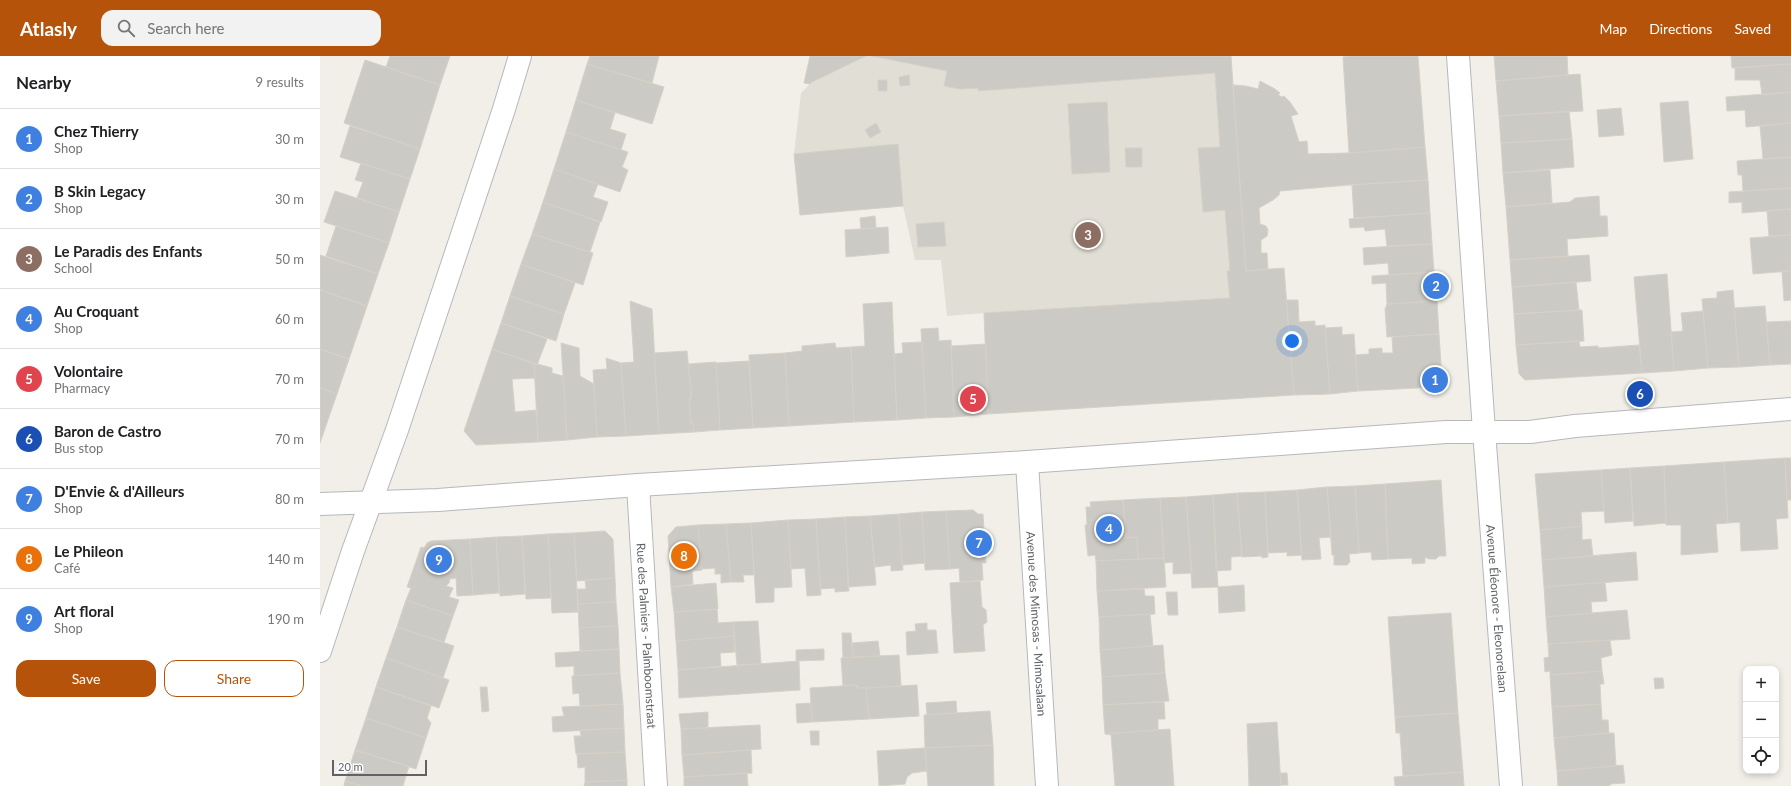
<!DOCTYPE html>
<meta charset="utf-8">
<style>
:root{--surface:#fff;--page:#f2f2f2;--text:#202124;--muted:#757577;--line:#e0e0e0;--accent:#b45309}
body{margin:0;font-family:Lato,sans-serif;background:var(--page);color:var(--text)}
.controls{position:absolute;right:12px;bottom:12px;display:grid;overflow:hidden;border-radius:8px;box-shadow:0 2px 6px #0003}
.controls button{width:36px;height:36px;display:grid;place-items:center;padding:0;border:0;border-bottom:1px solid var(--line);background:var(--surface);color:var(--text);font:20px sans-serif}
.scale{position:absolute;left:12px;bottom:10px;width:95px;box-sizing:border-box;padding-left:4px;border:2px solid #5f6368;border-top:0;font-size:11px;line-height:14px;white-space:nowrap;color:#5f6368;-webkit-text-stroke:3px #fff;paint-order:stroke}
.you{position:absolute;left:972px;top:285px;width:14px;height:14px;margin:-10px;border:3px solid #fff;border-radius:50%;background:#1a73e8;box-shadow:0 0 0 6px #1a73e833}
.badge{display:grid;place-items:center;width:26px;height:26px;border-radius:50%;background:var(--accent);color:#fff;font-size:13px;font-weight:700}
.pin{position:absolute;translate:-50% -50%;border:2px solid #fff;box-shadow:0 1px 4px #0006}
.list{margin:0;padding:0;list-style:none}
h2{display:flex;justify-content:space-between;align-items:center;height:52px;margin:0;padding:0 16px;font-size:17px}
h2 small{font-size:13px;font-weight:400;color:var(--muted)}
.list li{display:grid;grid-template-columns:26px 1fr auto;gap:12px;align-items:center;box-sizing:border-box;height:60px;padding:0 16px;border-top:1px solid var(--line)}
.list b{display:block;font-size:15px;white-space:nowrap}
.list p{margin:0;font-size:13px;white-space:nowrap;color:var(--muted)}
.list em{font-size:13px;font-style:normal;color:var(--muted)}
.actions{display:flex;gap:8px;padding:12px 16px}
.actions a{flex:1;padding:9px 0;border:1px solid var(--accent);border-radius:12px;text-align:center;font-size:14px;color:var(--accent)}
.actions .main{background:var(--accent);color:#fff}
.icon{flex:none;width:22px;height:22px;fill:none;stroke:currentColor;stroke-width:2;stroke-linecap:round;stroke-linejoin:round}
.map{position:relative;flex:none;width:1471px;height:730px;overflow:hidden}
header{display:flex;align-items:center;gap:24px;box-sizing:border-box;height:56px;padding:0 20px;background:var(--accent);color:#fff}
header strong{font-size:19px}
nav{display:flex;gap:22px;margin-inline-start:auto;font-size:14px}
.search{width:280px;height:36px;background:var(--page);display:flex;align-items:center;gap:10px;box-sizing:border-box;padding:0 14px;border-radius:12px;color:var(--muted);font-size:15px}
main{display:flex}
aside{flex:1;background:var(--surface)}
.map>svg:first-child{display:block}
.education{fill:#e1ded6}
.building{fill:#cccac5;stroke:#d6d1c6}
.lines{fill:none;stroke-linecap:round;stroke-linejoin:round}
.minor-casing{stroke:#b5b8bc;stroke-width:24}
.tertiary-casing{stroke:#b5b8bc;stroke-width:24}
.minor{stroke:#fff;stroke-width:22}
.tertiary{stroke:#fff;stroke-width:22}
.labels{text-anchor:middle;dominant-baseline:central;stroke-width:3;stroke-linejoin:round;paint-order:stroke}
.street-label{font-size:12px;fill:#5f6368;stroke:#fff}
</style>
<header>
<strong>Atlasly</strong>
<div class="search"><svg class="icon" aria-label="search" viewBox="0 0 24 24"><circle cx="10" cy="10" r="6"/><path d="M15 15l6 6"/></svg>Search here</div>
<nav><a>Map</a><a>Directions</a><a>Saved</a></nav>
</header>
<main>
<aside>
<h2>Nearby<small>9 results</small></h2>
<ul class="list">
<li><span class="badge" style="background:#3f7fe0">1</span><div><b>Chez Thierry</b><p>Shop</p></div><em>30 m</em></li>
<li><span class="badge" style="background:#3f7fe0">2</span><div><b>B Skin Legacy</b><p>Shop</p></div><em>30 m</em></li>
<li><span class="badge" style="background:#8d6e63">3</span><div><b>Le Paradis des Enfants</b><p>School</p></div><em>50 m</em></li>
<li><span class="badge" style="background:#3f7fe0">4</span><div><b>Au Croquant</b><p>Shop</p></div><em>60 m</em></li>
<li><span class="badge" style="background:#e0444e">5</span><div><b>Volontaire</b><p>Pharmacy</p></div><em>70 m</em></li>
<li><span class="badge" style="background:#1a4fb4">6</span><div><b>Baron de Castro</b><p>Bus stop</p></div><em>70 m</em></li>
<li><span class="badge" style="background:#3f7fe0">7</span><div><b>D'Envie &amp; d'Ailleurs</b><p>Shop</p></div><em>80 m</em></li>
<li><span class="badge" style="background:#e8710a">8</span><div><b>Le Phileon</b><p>Café</p></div><em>140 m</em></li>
<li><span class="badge" style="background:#3f7fe0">9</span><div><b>Art floral</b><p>Shop</p></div><em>190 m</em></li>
</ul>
<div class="actions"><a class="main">Save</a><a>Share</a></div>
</aside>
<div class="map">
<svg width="1471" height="730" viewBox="0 0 1471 730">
<rect width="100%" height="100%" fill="#f1efe8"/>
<path class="education" d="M490,0H911L913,29L938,33L940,25L955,33L960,37L959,39L962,41L964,40L970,46L978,58L971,60L979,85H987L988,98L1029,97L1105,91L1108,124L960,135L959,139L953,144L939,152L940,168L946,170L948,174L947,180L941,184V197L948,213L964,212L974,339L668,358L664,257L627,260L621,204H595L583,150L480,159L474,98L481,37L490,28L484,27Z"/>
<path class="building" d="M70,0H130L120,29L66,11Z
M270,0H339L332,27L267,8Z
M490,0H546L492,26L490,28L484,27Z
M552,0H911L926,215L964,212L974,339L668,358L664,257L910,242L907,215H910L905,154L883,156L878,92L900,91L895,17L658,35V32L640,33L624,30L627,15Z
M1032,0H1098L1105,91L1029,97L1023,1Z
M1174,0H1247L1248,19L1176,25Z
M1411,0H1471V8L1412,12Z
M45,4L120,29L100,93L24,67Z
M267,8L344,31L332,68L256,44Z
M1471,8V36L1442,39L1440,24H1415V12Z
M1260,18L1263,55L1179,60L1176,25Z
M589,19L590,29L580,30L579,21Z
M558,24H567V35H558Z
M940,25L955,33L960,37L958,39L962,41L964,40L970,46L978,58L971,60L979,86L987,85L988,98L1029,97L1105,91L1108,124L1025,129L960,135L959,139L953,144L939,152L940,168L946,170L948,174L947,180L941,184V197H947L948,213L926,215L913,29L926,30L938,33Z
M1471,36V67L1426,71L1425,54L1407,55L1406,41Z
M256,44L295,57L290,73L306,78L301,94L246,76Z
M1368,45L1373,103L1344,106L1340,47Z
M787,46L790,116L752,118L748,48Z
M1301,52L1304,79L1279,81L1277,54Z
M1249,55L1252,83L1181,87L1179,60Z
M556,67L561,76L550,82L545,74Z
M1471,67V101L1443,103L1440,70Z
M30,70L100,93L90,123L20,101Z
M246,76L308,96L302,111L308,114L300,136L234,113Z
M1252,83L1254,111L1183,117L1181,87Z
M578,88L583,150L480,159L474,98Z
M805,92H822V111H806Z
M1471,101V132L1423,135L1422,119H1418L1417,105Z
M41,107L90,123L79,156L37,142L43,126L35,124Z
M234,113L278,128L273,141L288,146L281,166L223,146Z
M1230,114L1232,147L1186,151L1183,117Z
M1108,124L1110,157L1034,162L1032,129Z
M1471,132V153L1422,157V146L1409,147V136Z
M15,135L79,156L69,187L4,166Z
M1279,140L1280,160H1287L1288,180L1247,183L1248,200L1190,204L1186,151L1250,146L1255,142Z
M223,146L280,166L270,196L212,178Z
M1471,153V179L1449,180L1447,155Z
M1110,157L1112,188L1067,190L1065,173L1045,175L1044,171L1030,172L1029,163Z
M555,160L556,172L541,173L540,162Z
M624,166L626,190L598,191L596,168Z
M16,170L69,187L58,218L6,200Z
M568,171L569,197L526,201L525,174Z
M212,178L273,197L263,229L201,208Z
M1471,179V215L1433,218L1430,182Z
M1112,188L1114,216L1069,219L1068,207L1044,209L1043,192Z
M0,199L58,218L47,250L0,234Z
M1269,199L1271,225L1192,231L1190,204Z
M201,208L255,227L244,258L190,240Z
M1462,215H1471V244L1464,245Z
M1114,216L1117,245L1067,248L1066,227L1052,228V220Z
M1347,218L1354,315L1322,317L1314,221Z
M1256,226L1259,254L1194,258L1192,231Z
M0,234L47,250L29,303L0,293Z
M1413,234L1419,311L1388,312L1382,243L1397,242V236Z
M190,240L244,258L236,285L181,267Z
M966,244H978L979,266L995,265V270L1005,269L1010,338L974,339Z
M310,245L332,253L339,378L306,380L301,307L314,306Z
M1117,245L1119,278L1067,281L1065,253L1067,248Z
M572,246L577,364L534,366L531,291L545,290L543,248Z
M1445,250L1450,309L1419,311L1414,252Z
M1259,254H1262L1264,285L1196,289L1194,258Z
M1383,255L1388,312L1354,315L1351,276L1363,275L1361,257Z
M1471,265V308L1450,309L1446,266Z
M181,267L227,283L217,309L172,293Z
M1022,271V279L1034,278L1038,335L1010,338L1005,272Z
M618,272L619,285L631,284L634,361L606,362L601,273Z
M1119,278L1122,324L1116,331L1038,335L1035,299L1049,298V293L1062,292V297H1073L1072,281Z
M1259,285L1260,291L1278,290V292L1319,289L1322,317L1205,324L1199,318L1196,289Z
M602,286L606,362L577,364L574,298L583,297L582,287Z
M241,287L259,292L260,320L274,328L277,381L247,384Z
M515,287L516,292L531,291L534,366L469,370L465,297L482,295V290Z
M666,288L668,358L634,361L631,290Z
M0,293L29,303L17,338L0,332Z
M172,293L214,307L215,322L192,323L195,356L217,354L218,386L156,389L144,375Z
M367,295L371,335V343H369L371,367H373L374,376L339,378L334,297Z
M465,297L469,370L433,372L429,299Z
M286,302L301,307L306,380L277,381L273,314L287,313Z
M429,305L433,372L400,374L396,307Z
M396,306L400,374L374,376L373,367H371L369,343H371V335L368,308Z
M214,307L232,312V317L243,320L247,384L218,386Z
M0,332L17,338L0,387Z
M1465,402L1468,462L1456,463L1458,493L1421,495L1420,466L1408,467L1404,406Z
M1465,402H1471V444H1467Z
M1404,406L1408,467L1396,468L1398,496L1361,499V469H1346L1344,410Z
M1344,410L1346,467L1314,470L1310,412Z
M1310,412L1313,465L1285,467L1281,414Z
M1281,414L1284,455L1261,456L1262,470L1220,474L1215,418Z
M1121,424L1126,500H1119L1116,503H1109L1105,501V507L1092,508V502L1068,503L1065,428Z
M1065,428L1068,503L1052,504L1051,496L1039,497L1035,430Z
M1035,430L1039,497L1029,498L1030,506L1027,509H1014V499H1012L1007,431Z
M1007,431L1011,481L999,482L1001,503L982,504L977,434Z
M977,434L982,499L967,500V496L948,497L945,436Z
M945,436L948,501L942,502V500L922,501L917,437Z
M917,437L922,500L911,501V514L896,515L893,439Z
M893,439L898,531L872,532L866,441Z
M866,441L872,517L853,518V506L844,507L840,442Z
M840,442L844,502L818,503L817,481L806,482L803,444Z
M803,444L806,482L817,481L818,503L776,505L775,499L768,500L765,469H767L766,451H771L770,446Z
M653,454L658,458H663L666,507H662L663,524L640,526L639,512L630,513L626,455Z
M626,455L630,513L605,514L602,456Z
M602,456L605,507L582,509L579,458Z
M579,458L583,514L571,515V509L555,511L550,460Z
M550,460L556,529L528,531L525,461Z
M525,461L529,535L515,536V532L500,533L496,463Z
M496,463L501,539L487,540L485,512L471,513L468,464Z
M468,464L472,531L454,532V546L436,547L431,467Z
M431,467L434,519H423L424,526H411L406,468Z
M406,468L411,526L401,527V518H395V512L382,513L378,469Z
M378,469L382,514L372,515L373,528L351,531L348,480L356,471Z
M1262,470V484L1271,483L1273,500L1222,504L1220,474Z
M285,475L293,483L295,522L257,525L254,477Z
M254,477L258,556L232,557L228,478Z
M228,478L231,542L206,543L202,480Z
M202,480L205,538L180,540L176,481Z
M176,481L179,537L153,539L150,483Z
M150,483L153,539L137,540L136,522L130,523L129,527L126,530L133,532L129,541L139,544L133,560L86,544L91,532L87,531L101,491L104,492L107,487L111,485Z
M1316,496L1318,524L1224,531L1222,504Z
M844,502L846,531L777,535L776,505Z
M295,522L296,546L258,548L257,533H266L265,524Z
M660,525L662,551L666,554L667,566L663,569L665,595L634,597L630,527Z
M1285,526L1287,545L1271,546L1272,557L1226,561L1224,531Z
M396,527L398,553L354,556L351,531Z
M924,529L925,555L899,557L898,531Z
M824,533L825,540H834L835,558L779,561L777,535Z
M846,536H857L858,559H848Z
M86,544L133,560L124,586L77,571Z
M296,546L298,570L259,572L258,548Z
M397,553L398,567L413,566L414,580L356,585L354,556Z
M1307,554L1310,583L1228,588L1226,561Z
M1131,557L1138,657L1075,661L1068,561Z
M830,558L833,590L780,594L779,561Z
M438,565L441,608L417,609L413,566Z
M607,567V574H616L618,597L587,599L586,576L596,575L595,568Z
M298,570L299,593L260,595L259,572Z
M77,571L134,590L123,622L66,602Z
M522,577H531L533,601L523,602Z
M414,580L415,596L400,597L401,610L358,614L356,585Z
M1290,584L1292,599L1281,602L1282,615L1230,619V615L1225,616L1224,602L1229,601L1228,588Z
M558,585L560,600L533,601L532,587Z
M843,589L845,617L782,621L780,594Z
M299,593L300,617L254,620V610L236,611L235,597Z
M504,593V604L476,605V594Z
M579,599L581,630L546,632H537V629L523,630L521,602Z
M66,602L129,624L119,652L56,631Z
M479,605L480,634L359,642L358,614Z
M1282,615L1284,628H1280L1281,648L1232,651L1230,619Z
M300,617L303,648L260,650L259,637L253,638L252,620Z
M845,617L849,645L783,649L782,621Z
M1334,622H1343L1344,632L1335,633Z
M537,629V632L546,631L549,663L492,666L490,632Z
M597,629L599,660L549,663L546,632Z
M56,631L111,650L107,662L111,667L106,682L46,662Z
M160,631H167L169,655L162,656Z
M636,645L637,657L607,659L606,647Z
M844,646L845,663H838V674L785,678L783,649Z
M491,647L492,666L477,667L476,648Z
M303,648L304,672L233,676L232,661L244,660L242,651Z
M1281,648L1282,664H1288L1289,677L1234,682L1232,651Z
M670,655L673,689L605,692L604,659Z
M388,656V672L361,673L359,658Z
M1138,657L1143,716L1083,720L1080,677H1076L1075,661Z
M46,662L106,682L96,713L35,694Z
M957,666L961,730H929L927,668Z
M440,669L441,693L362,699L361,673Z
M304,672L305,696L256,698L254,680H261L260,674Z
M850,673L854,730H795L791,679L785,678Z
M490,675H499V689H491Z
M1289,677H1294L1296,710L1237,715L1234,682Z
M673,689L674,730H608L605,692Z
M605,692L607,715L592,717L587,721L585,728L559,730L557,695Z
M35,694L89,710L83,730H42L25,725Z
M431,694L432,717L364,721L362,699Z
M305,696L307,724L265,726V711L258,712L257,698Z
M1303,709L1305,727L1290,728V730H1238L1237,715Z
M1143,716L1144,730H1075L1074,721Z
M427,717L428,730H364V721Z
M960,717H967L968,729H961Z
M307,724V730H264L265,726Z
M25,725L42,730H24Z"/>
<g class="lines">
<defs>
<g id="minor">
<path id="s1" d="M1164,375L1191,730"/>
<path id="s2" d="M707,406L727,730"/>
<path id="s3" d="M318,429L336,730"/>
<path d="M0,595L33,495L77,374L184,53L200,0"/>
</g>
<path id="tertiary" d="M1138,0L1164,375
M0,448L118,444L318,429L707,406L1126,376H1210L1255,370L1471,353"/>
</defs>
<use href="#minor" class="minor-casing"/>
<use href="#tertiary" class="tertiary-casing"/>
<use href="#minor" class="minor"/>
<use href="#tertiary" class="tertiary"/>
</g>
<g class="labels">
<g class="street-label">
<text stroke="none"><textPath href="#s1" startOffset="178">Avenue Éléonore - Eleonorelaan</textPath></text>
<text stroke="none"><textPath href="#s2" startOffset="162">Avenue des Mimosas - Mimosalaan</textPath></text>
<text stroke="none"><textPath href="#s3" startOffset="151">Rue des Palmiers - Palmboomstraat</textPath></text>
</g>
</g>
</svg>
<div class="controls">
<button>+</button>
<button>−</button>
<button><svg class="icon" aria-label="locate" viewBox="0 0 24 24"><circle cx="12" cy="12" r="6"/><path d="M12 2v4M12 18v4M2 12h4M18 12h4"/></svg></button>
</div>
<div class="scale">20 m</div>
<div class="you"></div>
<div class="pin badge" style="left:1115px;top:324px;background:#3f7fe0">1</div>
<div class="pin badge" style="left:1116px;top:230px;background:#3f7fe0">2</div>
<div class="pin badge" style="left:768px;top:179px;background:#8d6e63">3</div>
<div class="pin badge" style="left:789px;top:473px;background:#3f7fe0">4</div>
<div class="pin badge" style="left:653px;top:343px;background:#e0444e">5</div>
<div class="pin badge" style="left:1320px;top:338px;background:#1a4fb4">6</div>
<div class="pin badge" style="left:659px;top:487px;background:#3f7fe0">7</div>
<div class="pin badge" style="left:364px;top:500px;background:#e8710a">8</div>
<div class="pin badge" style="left:119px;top:504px;background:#3f7fe0">9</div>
</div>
</main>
